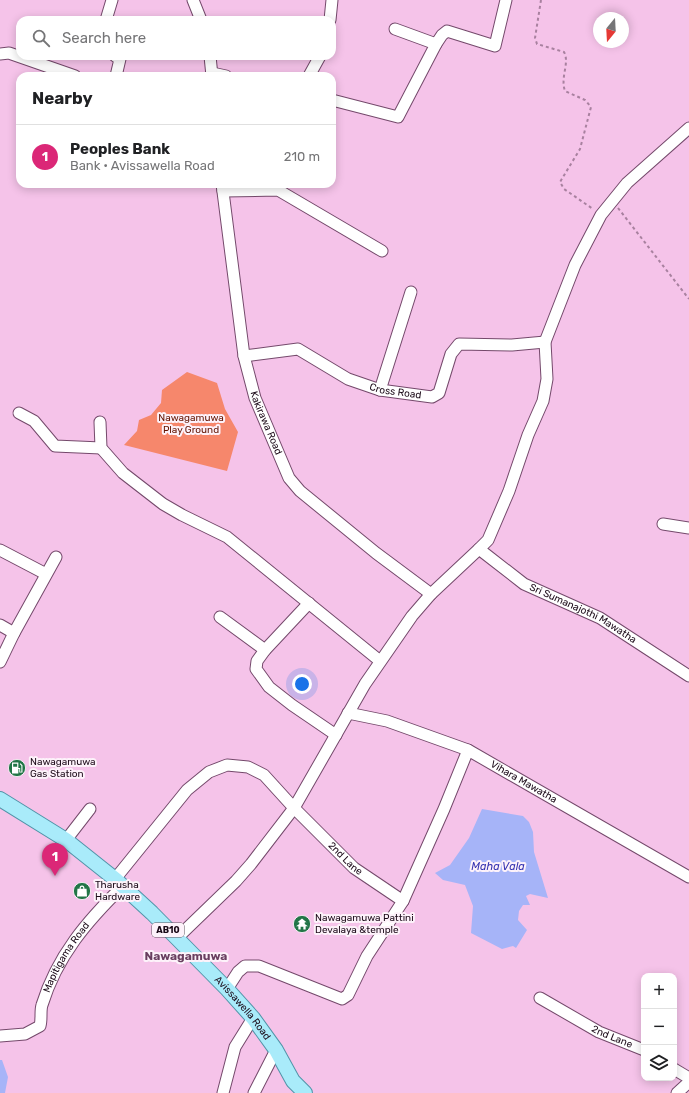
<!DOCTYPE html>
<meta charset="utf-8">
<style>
:root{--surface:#fff;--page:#f2f2f2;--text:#202124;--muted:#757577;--line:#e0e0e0;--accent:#db2777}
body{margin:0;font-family:Rubik,sans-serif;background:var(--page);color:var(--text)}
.controls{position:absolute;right:12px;bottom:12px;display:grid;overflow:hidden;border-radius:8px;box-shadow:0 2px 10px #0003}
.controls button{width:36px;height:36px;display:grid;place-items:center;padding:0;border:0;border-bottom:1px solid var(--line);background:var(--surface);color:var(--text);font:20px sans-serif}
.compass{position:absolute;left:593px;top:12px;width:36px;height:36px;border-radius:50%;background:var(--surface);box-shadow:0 2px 10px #0003;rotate:198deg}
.you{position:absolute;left:302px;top:684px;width:14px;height:14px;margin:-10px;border:3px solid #fff;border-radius:50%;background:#1a73e8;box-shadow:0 0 0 6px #1a73e833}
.badge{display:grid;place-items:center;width:26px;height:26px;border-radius:50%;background:var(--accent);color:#fff;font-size:13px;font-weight:700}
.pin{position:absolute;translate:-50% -33px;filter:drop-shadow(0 1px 2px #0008)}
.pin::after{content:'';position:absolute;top:21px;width:14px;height:12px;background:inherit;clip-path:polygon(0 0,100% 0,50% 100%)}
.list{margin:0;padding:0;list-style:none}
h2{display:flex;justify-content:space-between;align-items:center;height:52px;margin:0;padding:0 16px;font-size:17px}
h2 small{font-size:13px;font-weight:400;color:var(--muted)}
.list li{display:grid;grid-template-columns:26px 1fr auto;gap:12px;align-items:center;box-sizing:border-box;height:64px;padding:0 16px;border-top:1px solid var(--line)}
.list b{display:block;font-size:15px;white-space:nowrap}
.list p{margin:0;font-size:13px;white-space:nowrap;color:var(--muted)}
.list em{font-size:13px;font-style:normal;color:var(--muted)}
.icon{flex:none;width:22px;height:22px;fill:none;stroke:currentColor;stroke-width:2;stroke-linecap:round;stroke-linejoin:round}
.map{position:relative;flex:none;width:689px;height:1093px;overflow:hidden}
.search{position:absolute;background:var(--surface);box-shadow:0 2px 10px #0003;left:16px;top:16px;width:320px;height:44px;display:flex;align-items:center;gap:10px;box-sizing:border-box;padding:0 14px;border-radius:12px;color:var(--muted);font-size:15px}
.panel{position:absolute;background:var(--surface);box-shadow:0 2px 10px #0003;left:16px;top:72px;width:320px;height:116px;border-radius:12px}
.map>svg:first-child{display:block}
.green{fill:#f6876c}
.water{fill:#a6b4f8}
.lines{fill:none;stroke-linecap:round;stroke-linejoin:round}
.minor-casing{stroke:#74496b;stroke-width:13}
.major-casing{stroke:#5293a8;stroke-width:16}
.path{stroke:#a8819f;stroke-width:2;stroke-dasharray:3 3;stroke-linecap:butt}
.minor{stroke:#fff;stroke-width:11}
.major{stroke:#a9ebfa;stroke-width:14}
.labels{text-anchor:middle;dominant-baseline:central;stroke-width:4;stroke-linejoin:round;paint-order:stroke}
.shield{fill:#fdf2fa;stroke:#5f505c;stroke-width:1}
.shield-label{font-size:9px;font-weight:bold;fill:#1b0a18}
.street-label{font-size:10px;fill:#1b0a18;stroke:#fdf2fa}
.park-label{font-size:10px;fill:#621300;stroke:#fdf2fa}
.poi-label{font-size:10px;fill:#1b0a18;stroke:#fdf2fa;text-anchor:start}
.water-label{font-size:11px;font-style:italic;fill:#3432b0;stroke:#fdf2fa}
.quarter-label{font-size:12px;font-weight:bold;fill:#693f60;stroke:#fdf2fa}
</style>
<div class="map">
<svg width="689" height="1093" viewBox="0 0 689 1093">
<rect width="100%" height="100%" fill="#f5c3e9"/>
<path class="green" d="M187,372L217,383L225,409L238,432L227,471L124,445L137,431L139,420L151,415L161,403L162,390Z"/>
<path class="water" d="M482,809L523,816L529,822L533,832L534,852L548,898L530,894L526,896L530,905H523L519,911L518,920L527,930L516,948L513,946L502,949L471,933L473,906L465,885L443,880L435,873L450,865L469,838Z
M0,1060H2L8,1077L5,1093H0Z"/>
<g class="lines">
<defs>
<g id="minor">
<path d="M193,0L201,20"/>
<path d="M106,20L112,0"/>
<path d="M330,20L332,0"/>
<path d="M436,44L442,35L447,31L495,46L506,0"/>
<path d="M0,54L9,53L75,76"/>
<path d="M115,56L120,59L116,76"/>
<path d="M210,56L212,76"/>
<path d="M212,73L226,76"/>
<path d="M309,76L320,56"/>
<path d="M332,100L398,117L436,44L395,29"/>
<path id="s1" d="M222,184L244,356L255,398L289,478L300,491L376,553L431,594"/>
<path d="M223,191L278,190L382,251"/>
<path id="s2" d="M244,356L298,349L348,379L380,390L432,397L439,393L451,354L459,344L512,345L545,342"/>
<path d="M380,390L411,292"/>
<path d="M19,413L34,421L55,446L101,448"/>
<path d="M100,422L101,448L123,473L163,504L182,515L227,537L380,661"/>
<path d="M663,524L689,528"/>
<path id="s3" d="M479,549L524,584L600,618L689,676"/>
<path d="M0,550L46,574"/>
<path d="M309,603L265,650L257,661L256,669L269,687L292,705L336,735"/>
<path d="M220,617L265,650"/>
<path d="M0,625L14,633"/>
<path d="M0,662L14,633L56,557"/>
<path id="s4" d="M348,713L387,721L468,750L689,877"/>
<path d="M66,840L90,809"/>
<path id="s5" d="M115,879L187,790L209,772L227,765L248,767L264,775L294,808L354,868L403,901"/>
<path d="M177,938L236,881L251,864L294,808L365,684L412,616L431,594L479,549L488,540L509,491L528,435L543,401L547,379L545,342L575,265L601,215L627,183L689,128"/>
<path d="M227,989L238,972L245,966H259L342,999L348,995L367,956L403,901L444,809L468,750"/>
<path id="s6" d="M540,998L599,1032L644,1050"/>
<path id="s7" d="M0,1036L25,1034L40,1026C42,1019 40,1011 42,1005C57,956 87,921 123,886"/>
<path d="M674,1069L689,1078"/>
<path d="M223,1093L235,1047L253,1018"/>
<path d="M254,1093L276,1050"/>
<path d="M677,1093L689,1082"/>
</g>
<g id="major">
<path id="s8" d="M0,799L66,840L115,879L152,913L227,989L253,1018L276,1050L293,1081L305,1093"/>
</g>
</defs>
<use href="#minor" class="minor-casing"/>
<use href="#major" class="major-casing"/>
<path class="path" d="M541,0L535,38L537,44L564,52C570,63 560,77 565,91L585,100L591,107L580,149L560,182L564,189L593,209
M618,208L689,299"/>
<use href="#minor" class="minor"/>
<use href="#major" class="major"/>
</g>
<defs>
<symbol id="fuel-disc" viewBox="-11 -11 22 22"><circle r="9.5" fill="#227547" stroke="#fdf2fa"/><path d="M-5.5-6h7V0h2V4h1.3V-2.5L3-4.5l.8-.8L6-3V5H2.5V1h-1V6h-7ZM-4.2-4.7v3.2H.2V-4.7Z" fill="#fff"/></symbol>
<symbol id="shop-disc" viewBox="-11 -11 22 22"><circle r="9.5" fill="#227547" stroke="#fdf2fa"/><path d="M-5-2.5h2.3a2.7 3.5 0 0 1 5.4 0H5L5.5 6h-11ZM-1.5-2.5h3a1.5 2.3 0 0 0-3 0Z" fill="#fff"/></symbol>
<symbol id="temple-disc" viewBox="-11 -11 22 22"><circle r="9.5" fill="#227547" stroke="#fdf2fa"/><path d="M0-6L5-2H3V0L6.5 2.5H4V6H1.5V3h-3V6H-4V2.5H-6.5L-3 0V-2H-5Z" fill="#fff"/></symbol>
</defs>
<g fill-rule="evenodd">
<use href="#fuel-disc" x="7" y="758" width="20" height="20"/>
<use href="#shop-disc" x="72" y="881" width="20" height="20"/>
<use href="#temple-disc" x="292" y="914" width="20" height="20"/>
</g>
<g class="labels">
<rect class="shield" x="152" y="923" width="32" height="14" rx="3"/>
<g class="shield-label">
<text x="168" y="930">AB10</text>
</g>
<g class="street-label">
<text stroke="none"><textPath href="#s2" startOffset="162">Cross Road</textPath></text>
<text stroke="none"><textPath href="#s1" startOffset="244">Kakirawa Road</textPath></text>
<text stroke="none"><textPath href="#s3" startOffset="123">Sri Sumanajothi Mawatha</textPath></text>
<text stroke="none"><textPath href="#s4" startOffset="190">Vihara Mawatha</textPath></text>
<text stroke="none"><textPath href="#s5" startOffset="318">2nd Lane</textPath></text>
<text stroke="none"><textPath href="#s7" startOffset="117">Mapitigama Road</textPath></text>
<text stroke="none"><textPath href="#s8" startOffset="322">Avissawella Road</textPath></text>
<text stroke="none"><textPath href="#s6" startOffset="82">2nd Lane</textPath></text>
</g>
<g class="park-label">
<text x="191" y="418">Nawagamuwa<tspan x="191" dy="12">Play Ground</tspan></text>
</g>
<g class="poi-label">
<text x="30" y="762">Nawagamuwa<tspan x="30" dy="12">Gas Station</tspan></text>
<text x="95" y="885">Tharusha<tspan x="95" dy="12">Hardware</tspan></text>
<text x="315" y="918">Nawagamuwa Pattini<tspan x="315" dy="12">Devalaya &amp;temple</tspan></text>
</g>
<g class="water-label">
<text x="498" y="866">Maha Vala</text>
</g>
<g class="quarter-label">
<text x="186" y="956">Nawagamuwa</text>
</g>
</g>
</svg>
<div class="controls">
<button>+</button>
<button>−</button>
<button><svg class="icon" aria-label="layers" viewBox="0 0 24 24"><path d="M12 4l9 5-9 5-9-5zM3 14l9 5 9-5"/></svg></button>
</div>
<svg class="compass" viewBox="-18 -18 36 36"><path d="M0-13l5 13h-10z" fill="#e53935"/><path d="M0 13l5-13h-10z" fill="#757577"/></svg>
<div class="you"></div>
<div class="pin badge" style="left:55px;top:876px">1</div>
<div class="search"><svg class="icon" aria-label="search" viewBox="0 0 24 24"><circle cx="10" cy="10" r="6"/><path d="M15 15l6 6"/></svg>Search here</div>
<section class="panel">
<h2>Nearby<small></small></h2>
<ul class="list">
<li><span class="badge">1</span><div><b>Peoples Bank</b><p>Bank · Avissawella Road</p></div><em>210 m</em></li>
</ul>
</section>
</div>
